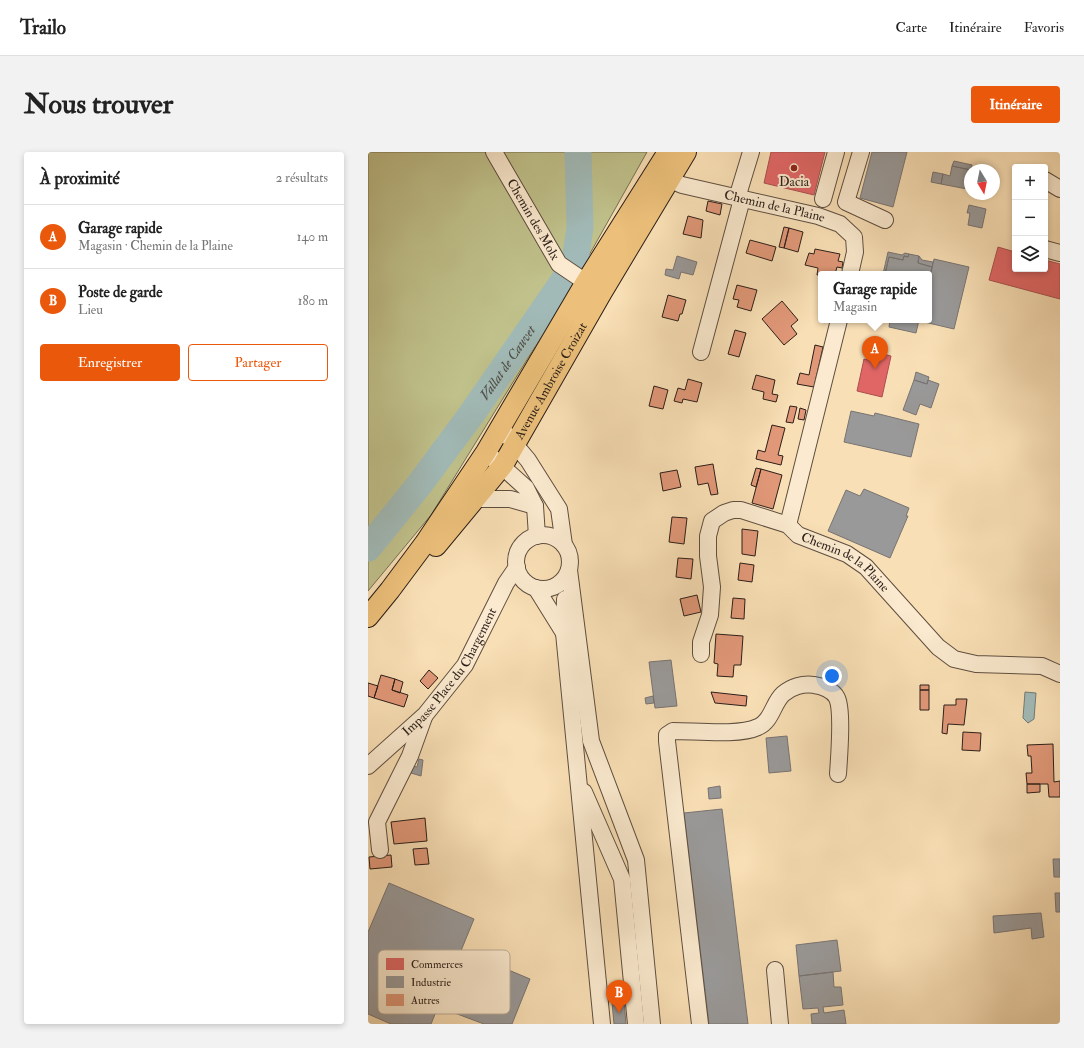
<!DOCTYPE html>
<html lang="fr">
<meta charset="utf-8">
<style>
:root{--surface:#fff;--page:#f2f2f2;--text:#222;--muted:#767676;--line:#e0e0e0;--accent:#ea580c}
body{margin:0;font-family:"IM FELL Double Pica",serif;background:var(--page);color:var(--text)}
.controls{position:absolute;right:12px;top:12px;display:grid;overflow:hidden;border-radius:4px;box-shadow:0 2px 6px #0003}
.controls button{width:36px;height:36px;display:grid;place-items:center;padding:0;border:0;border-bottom:1px solid var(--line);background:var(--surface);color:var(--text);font:20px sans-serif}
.compass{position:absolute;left:596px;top:12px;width:36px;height:36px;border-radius:50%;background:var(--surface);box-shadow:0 2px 6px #0003;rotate:170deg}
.you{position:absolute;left:464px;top:524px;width:14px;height:14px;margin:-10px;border:3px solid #fff;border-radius:50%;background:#1a73e8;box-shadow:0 0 0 6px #1a73e833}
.badge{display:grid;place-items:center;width:26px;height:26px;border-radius:50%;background:var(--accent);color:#fff;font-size:13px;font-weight:700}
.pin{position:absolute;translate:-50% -33px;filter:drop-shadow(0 1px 2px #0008)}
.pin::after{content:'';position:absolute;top:21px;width:14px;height:12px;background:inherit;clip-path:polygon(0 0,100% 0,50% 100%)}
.popup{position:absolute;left:450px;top:119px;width:114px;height:52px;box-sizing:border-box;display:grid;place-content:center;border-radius:4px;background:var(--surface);filter:drop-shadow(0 1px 3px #0005);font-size:13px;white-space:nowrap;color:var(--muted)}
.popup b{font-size:15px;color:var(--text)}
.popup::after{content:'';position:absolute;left:50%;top:100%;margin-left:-8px;border:8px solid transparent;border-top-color:var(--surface)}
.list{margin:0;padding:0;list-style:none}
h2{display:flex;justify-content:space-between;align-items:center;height:52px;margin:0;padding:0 16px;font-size:17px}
h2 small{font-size:13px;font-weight:400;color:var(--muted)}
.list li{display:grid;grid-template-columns:26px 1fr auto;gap:12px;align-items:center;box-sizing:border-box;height:64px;padding:0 16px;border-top:1px solid var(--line)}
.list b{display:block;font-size:15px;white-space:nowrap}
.list p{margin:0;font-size:13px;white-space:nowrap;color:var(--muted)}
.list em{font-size:13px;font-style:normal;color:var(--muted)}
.actions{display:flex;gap:8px;padding:12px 16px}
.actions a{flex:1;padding:9px 0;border:1px solid var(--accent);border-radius:4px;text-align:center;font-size:14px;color:var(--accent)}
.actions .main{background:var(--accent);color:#fff}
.icon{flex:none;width:22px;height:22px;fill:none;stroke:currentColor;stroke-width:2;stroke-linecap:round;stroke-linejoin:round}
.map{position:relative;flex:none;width:692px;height:872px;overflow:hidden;border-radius:4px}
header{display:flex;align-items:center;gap:24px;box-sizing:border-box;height:56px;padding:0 20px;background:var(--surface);border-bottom:1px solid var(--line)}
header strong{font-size:19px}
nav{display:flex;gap:22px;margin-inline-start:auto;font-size:14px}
.intro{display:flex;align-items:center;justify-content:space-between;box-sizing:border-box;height:96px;padding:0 24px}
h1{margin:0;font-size:28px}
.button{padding:10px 18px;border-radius:4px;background:var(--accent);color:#fff;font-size:14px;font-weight:700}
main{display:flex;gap:24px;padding:0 24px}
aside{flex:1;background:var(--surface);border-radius:4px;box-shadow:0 2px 6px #0003}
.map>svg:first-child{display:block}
.green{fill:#c0c18b;stroke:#767052}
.water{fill:#a1bab7;stroke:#727c78}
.shops{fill:#e06666;stroke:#aa504f}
.industry{fill:#999;stroke:#787473}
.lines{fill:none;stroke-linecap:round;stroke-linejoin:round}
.river{stroke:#a1bab7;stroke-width:27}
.building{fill:#e19878;stroke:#2b1e19}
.minor-casing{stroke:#5e4e40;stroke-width:18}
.major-casing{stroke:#2b1e19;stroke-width:22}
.minor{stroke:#fbeacf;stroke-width:16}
.major{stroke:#ecc07a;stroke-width:20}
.poi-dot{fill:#8f2418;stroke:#fbeacf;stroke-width:1.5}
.labels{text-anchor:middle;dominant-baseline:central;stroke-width:4;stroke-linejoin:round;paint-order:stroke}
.poi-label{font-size:13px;fill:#2b1e19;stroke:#fbeacf}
.street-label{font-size:13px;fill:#2b1e19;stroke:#fbeacf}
.water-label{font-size:14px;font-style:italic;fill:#4e4d48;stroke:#fbeacf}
.key{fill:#fbeacf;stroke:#bdad98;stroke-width:1}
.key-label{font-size:11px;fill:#2b1e19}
</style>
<header>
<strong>Trailo</strong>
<nav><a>Carte</a><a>Itinéraire</a><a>Favoris</a></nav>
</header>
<div class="intro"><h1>Nous trouver</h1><a class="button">Itinéraire</a></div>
<main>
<aside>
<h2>À proximité<small>2 résultats</small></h2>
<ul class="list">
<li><span class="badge">A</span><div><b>Garage rapide</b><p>Magasin · Chemin de la Plaine</p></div><em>140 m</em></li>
<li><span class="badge">B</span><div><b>Poste de garde</b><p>Lieu</p></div><em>180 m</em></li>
</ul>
<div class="actions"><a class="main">Enregistrer</a><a>Partager</a></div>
</aside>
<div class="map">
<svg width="692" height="872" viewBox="0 0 692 872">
<rect width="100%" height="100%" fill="#f9dfb5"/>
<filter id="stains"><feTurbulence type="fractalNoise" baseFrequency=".005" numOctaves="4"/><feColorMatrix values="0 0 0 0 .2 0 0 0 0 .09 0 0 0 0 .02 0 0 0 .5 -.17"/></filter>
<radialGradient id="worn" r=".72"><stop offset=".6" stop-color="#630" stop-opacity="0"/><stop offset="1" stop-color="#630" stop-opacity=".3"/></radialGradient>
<path class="green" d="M0,0H279L197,146L63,363L0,439Z"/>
<path class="water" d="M657,540L668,541L666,567L660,571L655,566Z"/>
<path class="shops" d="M403,0H457L446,43L396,31Z
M630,95L647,100V117H677V108L692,112V147L621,128Z
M507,200L523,204L514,245L489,239L496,207L505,209Z"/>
<path class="industry" d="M504,0H539L525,55L492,46Z
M586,9L604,13L603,18L584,14Z
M584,14L603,18L604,16L614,18H602V32L600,31L599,37L573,32L575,22L582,24Z
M565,20L575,22L573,32L563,30Z
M601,53L618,57L614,76L600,73L602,61H599Z
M520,100L534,103L537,101L541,102L540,105L536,104L535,108L521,105L517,122H515Z
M541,102L551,104L550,111L564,115L561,127V122H517L521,105L535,108L536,104L540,105Z
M309,104L329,110L325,123L313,120L311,127L297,123L298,117L305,118Z
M551,104L554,108L565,110L564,115L550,111Z
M566,107L601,115L586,177L552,169L561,168V130Z
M522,168H551L548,181L521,175Z
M548,220L561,225L559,232L546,228Z
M546,228L559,232L560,228L571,232L563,256L552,252L548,263L535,258Z
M483,259L506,264L507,261L551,272L543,305L476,290Z
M496,337L541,356L538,364H540L522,406L460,379L478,338L492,344Z
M303,508L309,554L287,556L281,510Z
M285,544L286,551L278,552L277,546Z
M419,584L423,619L401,621L398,586Z
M51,607L55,608L53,624L43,621L45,614L49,615Z
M352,634L353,646L341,647L340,636Z
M354,657L380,872H341L316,661Z
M685,707H692V725H686Z
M21,731L106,767L63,872H23L0,862V780Z
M687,741H692V760H688Z
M673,761L676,785L664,787L663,776L626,781L625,764Z
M469,788L473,819L431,824L428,793Z
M107,804L162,827L144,872H116L84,860Z
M465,820L466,835H473L475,853L455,855L456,861L476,858L478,872H444L443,862L451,861L450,856L435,857L431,824Z
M256,849L258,872H246L244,850Z"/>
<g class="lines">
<path class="river" id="s1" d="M0,396L51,333L103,263L206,114L212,76L210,0"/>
</g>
<path class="building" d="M340,49L354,52L352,63L338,59Z
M320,64L335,68L333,86L315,82Z
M416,75L421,76L416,96L411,95Z
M421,76L435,80L430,100L416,96Z
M382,88L408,95L404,109L378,101Z
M447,97L472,102L470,109L475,110L474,116L469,115L467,122L449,123L450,116L437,113L441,101L446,102Z
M369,133L389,138L383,159L369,155L371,148L365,147Z
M300,143L318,148L314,162H312L310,169L294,165Z
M414,149L430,168L423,174L429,182L416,193L394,167Z
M367,178L378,181L371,205L360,202Z
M447,193L455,195L446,235L429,232L432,221L441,223Z
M388,223L407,228L404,242L410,243L408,250L395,247L396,240L384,237Z
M320,227L334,231L329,250L315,247L314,251L306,249L310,236L317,238Z
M286,234L300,238L295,257L281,254Z
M422,254L429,255L425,271L418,270Z
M432,256L438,258L436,268L430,267Z
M404,273L417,276L410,303L415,304L413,313L388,307L390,298L397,300Z
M345,312L350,342L343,343L340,331L330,333L327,315Z
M388,316L393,317L388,335L383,333Z
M393,317L414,323L405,357L384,351Z
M309,318L313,335L295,339L292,321Z
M304,365L319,366L316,392L301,390Z
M374,377L390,379L387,404L374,402Z
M310,406L325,407L323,427L308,425Z
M372,411L386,413L384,430L370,428Z
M329,443L333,460L316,464L312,447Z
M365,446L377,447L376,467L363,466Z
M348,482L375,484L373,513H366L365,525L349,524L350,512L346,511Z
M61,518L70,526L60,537L52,529Z
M13,523L27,527L24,538L40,543L36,555L6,546Z
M27,527L35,530L32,541L24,538Z
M0,531L10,534L6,546L0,544Z
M552,533H561V538H552Z
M552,538H561V558H552Z
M343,540L379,544L378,554L347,551Z
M588,547H599L596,573L580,572L579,582L574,581L576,553H588Z
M595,580L613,581L612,599L594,598Z
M685,592L686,630L692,629V645H681L680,632H659L658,621H664L663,604H660L659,593Z
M659,632H672V640L659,641Z
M57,666L59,689L26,692L23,670Z
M59,696L61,712L47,713L45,697Z
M23,703L24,715L2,717L1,705Z"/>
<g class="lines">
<defs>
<g id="minor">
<path id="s2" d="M126,0L191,112L228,137"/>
<path d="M493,0L478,50L517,68"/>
<path id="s3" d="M291,23L314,33L450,64L472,72L486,85L487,100L482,122"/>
<path d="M677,28L692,37"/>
<path d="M369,46L383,0"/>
<path d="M455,47L468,0"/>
<path d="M677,97L692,101"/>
<path d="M333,200L374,47"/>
<path d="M133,276L160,308L191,357L196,393"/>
<path d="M118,300L158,336L167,354L169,384"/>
<path d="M109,347H142L167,354"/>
<path d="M420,373L471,168"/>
<circle cx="175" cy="410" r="27"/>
<path d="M201,418L223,589L268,708L284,872"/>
<path d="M168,436L196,481"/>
<path d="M197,447L196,481L234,872"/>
<path id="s4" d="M333,502V490L342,463L344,435L340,404V384L344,369L356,361L365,358H373L420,373L430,383L479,402L498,415L570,495L586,507L608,512L674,514L692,522"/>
<path id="s5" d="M0,614L57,563L97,513L138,431L149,415"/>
<path d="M216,640L254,727L268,872"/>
<path d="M12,698L9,670L42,604L56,565"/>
<path d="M407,818L412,872"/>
<path d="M332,872L299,589V583L305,579C328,579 371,584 390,575C404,569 405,551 415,542C423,535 435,531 446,533C454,534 465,538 469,546C475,559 471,606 470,622"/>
</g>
<g id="major">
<path id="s6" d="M68,394L135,313L234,140L318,0"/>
<path d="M0,465L22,438L57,391L118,300L218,130L300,0"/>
</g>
</defs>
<use href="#minor" class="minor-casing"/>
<use href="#major" class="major-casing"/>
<use href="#minor" class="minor"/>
<use href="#major" class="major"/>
</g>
<circle class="poi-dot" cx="426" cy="16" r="4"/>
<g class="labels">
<g class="poi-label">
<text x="426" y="30">Dacia</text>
</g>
<g class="street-label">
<text stroke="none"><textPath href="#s3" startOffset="120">Chemin de la Plaine</textPath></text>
<text stroke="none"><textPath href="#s2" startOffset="78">Chemin des Molx</textPath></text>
<text stroke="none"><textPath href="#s6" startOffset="202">Avenue Ambroise Croizat</textPath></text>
<text stroke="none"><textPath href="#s4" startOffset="286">Chemin de la Plaine</textPath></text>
<text stroke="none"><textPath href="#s5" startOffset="126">Impasse Place du Chargement</textPath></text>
</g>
<g class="water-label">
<text stroke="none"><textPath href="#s1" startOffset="232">Vallat de Cauvet</textPath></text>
</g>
</g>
<rect x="10" y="798" width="132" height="64" rx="6" class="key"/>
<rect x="18" y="806" width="18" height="12" fill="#e06666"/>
<rect x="18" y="824" width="18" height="12" fill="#999"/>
<rect x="18" y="842" width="18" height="12" fill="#e19878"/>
<g class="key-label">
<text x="43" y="816">Commerces</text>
<text x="43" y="834">Industrie</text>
<text x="43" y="852">Autres</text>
</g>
<rect width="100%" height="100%" filter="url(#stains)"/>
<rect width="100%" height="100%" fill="url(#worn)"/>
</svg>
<div class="controls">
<button>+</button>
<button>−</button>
<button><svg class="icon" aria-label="layers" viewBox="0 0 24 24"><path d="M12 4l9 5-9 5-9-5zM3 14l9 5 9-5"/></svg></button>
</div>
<svg class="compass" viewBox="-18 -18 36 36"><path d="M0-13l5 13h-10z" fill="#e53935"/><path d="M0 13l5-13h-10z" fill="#767676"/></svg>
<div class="you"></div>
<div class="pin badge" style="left:507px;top:217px">A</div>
<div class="popup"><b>Garage rapide</b>Magasin</div>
<div class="pin badge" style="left:251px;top:861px">B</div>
</div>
</main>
